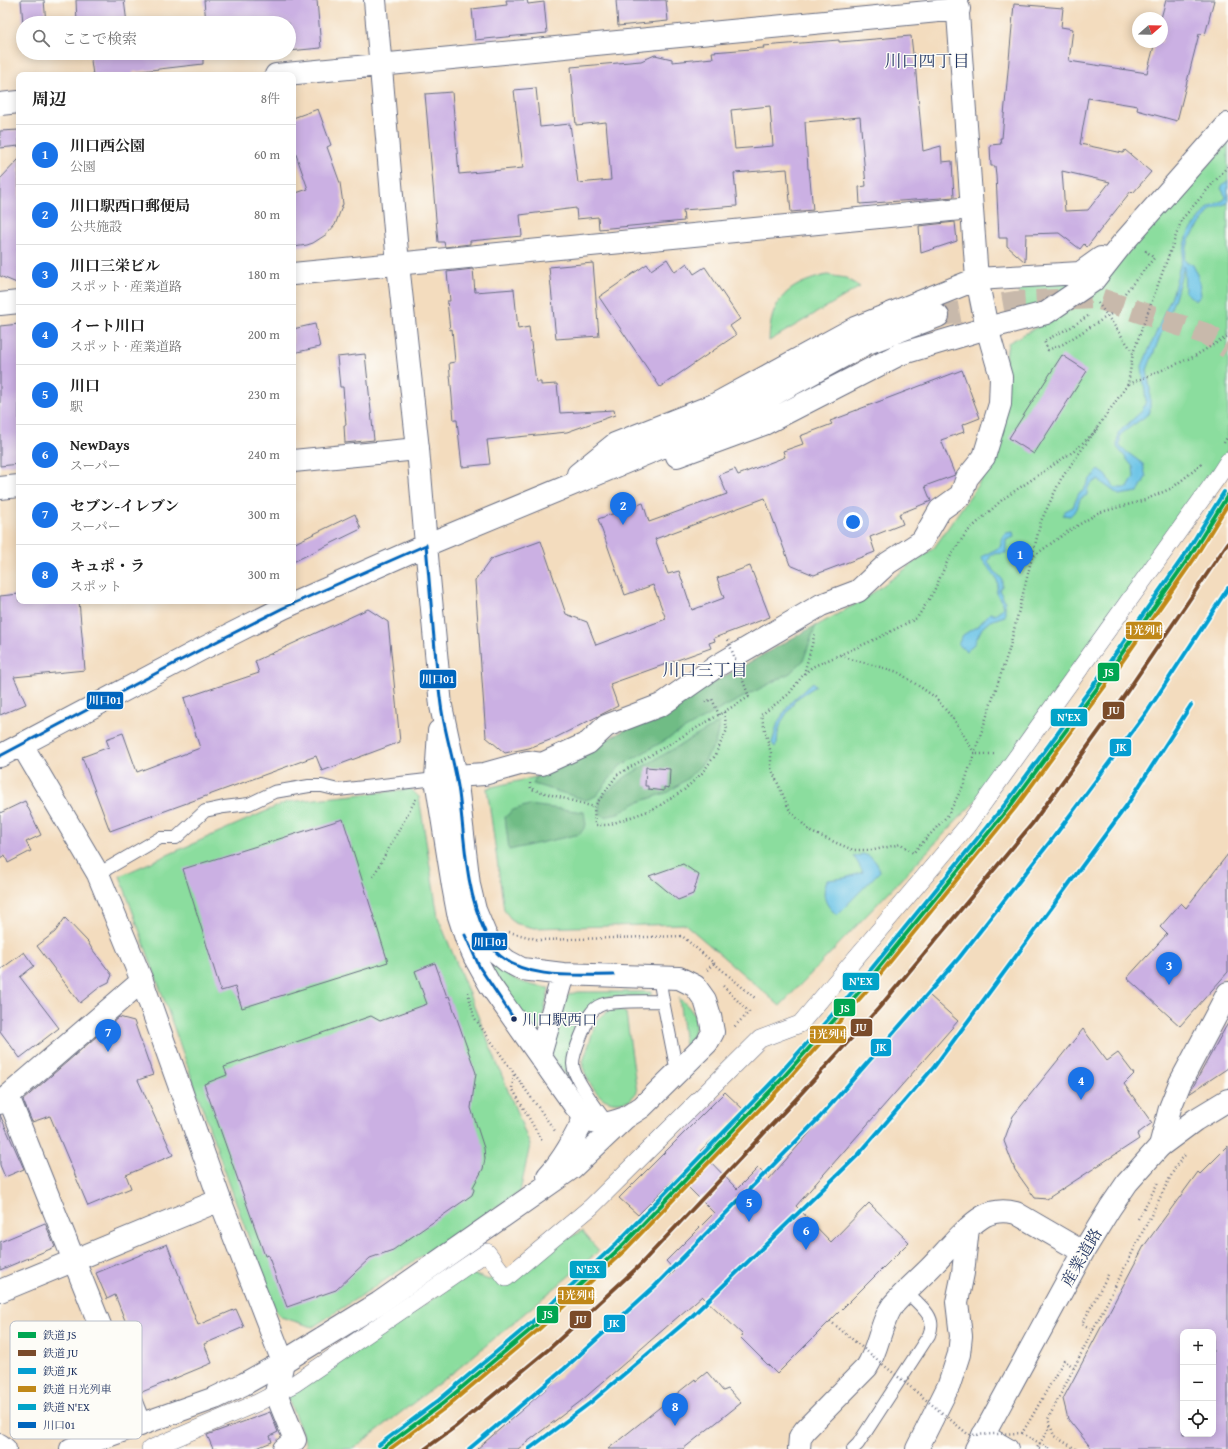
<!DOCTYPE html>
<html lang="ja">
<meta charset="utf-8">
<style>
:root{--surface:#fff;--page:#f2f2f2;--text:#222;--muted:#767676;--line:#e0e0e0;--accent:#1a73e8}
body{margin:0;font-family:"Gentium Book Plus","Noto Serif JP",serif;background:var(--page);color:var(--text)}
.controls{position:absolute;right:12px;bottom:12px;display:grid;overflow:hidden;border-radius:8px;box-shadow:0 2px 10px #0003}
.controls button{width:36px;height:36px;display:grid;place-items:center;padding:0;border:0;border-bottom:1px solid var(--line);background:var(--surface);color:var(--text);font:20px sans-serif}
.compass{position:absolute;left:1132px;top:12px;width:36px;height:36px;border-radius:50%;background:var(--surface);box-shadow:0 2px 10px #0003;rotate:70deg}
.you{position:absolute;left:853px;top:522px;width:14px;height:14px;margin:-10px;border:3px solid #fff;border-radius:50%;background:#1a73e8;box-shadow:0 0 0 6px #1a73e833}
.badge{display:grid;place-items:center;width:26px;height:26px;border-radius:50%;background:var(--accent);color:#fff;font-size:13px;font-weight:700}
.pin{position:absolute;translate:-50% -33px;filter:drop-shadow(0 1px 2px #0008)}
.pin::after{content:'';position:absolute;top:21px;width:14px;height:12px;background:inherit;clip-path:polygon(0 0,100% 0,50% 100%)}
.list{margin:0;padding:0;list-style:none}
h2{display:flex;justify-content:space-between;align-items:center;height:52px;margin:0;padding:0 16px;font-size:17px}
h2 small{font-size:13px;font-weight:400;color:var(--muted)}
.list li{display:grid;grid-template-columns:26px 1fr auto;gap:12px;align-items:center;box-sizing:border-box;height:60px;padding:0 16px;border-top:1px solid var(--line)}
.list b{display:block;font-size:15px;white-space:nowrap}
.list p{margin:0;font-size:13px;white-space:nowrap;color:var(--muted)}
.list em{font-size:13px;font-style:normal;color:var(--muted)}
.icon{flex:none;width:22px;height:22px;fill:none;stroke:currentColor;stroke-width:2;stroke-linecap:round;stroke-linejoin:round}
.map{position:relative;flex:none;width:1228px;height:1449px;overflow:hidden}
.search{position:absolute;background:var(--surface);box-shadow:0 2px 10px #0003;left:16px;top:16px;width:280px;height:44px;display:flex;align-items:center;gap:10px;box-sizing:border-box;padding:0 14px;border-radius:22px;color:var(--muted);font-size:15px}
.panel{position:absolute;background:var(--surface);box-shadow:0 2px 10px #0003;left:16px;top:72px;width:280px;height:532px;border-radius:8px}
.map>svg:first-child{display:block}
.green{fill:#8bdd9e;stroke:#53867e}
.forest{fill:#70bc85;stroke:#467672}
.water{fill:#68c2e6;stroke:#4278a2}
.building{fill:#cbb0e3;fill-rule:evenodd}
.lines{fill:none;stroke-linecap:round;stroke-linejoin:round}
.tertiary-tunnel{stroke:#c8b9ab;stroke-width:22;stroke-dasharray:22 11;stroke-linecap:butt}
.service-casing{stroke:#676c80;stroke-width:14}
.pedestrian-casing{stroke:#676c80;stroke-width:18}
.minor-casing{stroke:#676c80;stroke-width:24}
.tertiary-casing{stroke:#676c80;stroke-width:24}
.path{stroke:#676c80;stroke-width:2.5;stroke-dasharray:1 3;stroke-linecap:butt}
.service{stroke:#fff;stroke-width:12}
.pedestrian{stroke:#fff;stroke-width:17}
.minor{stroke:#fff;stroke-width:22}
.tertiary{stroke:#fff;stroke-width:22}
.path-bridge{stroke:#676c80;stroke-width:2.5;stroke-dasharray:1 3;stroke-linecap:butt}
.bus-1-casing{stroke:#fdfcf7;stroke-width:6}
.bus-1{stroke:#0065bd;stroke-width:3}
.rail-1-casing{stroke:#fdfcf7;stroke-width:7}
.rail-2-casing{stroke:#fdfcf7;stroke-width:7}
.rail-3-casing{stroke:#fdfcf7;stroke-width:7}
.rail-4-casing{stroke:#fdfcf7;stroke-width:7}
.rail-5-casing{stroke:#fdfcf7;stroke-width:7}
.rail-1{stroke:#00a651;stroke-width:4}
.rail-2{stroke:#7a4b2a;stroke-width:4}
.rail-3{stroke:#049ed1;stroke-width:4}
.rail-4{stroke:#c08818;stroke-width:4}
.rail-5{stroke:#01a3c8;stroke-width:4}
.bus-dot{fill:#1b2f5e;stroke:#fdfcf7;stroke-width:1.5}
.labels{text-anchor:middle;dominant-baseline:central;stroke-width:3;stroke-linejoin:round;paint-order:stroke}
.bus-label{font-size:15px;fill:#1b2f5e;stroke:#fdfcf7;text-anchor:start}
.street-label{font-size:16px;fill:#1b2f5e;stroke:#fdfcf7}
.neighbourhood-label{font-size:17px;fill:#1b2f5e;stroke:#fdfcf7}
.key{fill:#fdfcf7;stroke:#b9bec9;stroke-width:1}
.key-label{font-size:11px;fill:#1b2f5e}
.line-badge{stroke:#fdfcf7;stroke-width:1.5}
.badge-label{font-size:11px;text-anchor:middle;font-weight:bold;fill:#fff}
</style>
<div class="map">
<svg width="1228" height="1449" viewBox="0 0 1228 1449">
<rect width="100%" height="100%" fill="#fdfcf7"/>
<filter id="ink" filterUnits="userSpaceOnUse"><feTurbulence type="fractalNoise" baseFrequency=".025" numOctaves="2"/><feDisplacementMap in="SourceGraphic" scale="8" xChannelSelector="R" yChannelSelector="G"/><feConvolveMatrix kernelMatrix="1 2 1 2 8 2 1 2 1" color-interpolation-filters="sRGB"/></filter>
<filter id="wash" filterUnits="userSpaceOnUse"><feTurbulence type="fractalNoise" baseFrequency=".012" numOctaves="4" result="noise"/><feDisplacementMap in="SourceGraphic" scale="16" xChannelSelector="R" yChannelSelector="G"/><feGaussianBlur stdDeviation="0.9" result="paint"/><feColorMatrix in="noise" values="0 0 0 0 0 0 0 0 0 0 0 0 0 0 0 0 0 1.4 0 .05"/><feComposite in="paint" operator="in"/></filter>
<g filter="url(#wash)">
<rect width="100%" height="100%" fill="#f3dcbe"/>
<path class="green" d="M1228,143V451L1221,463L987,789L780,1006L685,924L534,928L514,923L504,910L487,788L536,777L693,694L863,600L934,548L990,467L1008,343L1079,304Z
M827,275L846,278L860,287L769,341C770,300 787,284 827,275Z
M1071,282L1070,289L1042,303L1021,310L1018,285Z
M411,789L419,797L438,917L530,1145L520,1192L313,1327L281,1317L274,1309L120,876L287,802Z
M484,952C501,975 521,985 549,988L538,1040L483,961Z
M579,992H651V995L648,997C634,997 611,994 599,1000C594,1002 588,1007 585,1012C580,1018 568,1059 568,1067C569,1079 578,1090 585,1100L552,1057L551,1050L564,1000L570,994Z
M679,998C697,1013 701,1023 688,1044L685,1045Z
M611,1010H619L626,1013L637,1092L630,1100C622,1102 614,1104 606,1100C596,1096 582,1073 583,1062C585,1055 588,1048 590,1041C595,1024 595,1018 611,1010Z
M582,1231L599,1251L459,1368L353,1449H302L307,1445L286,1394L395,1325L470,1273L489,1280Z"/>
<path class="forest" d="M816,625L803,661L790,673L715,712L620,766L596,796L586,800L533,784L536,777L693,694Z
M720,722L715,744L704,762L688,778L669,792L636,803L618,814L604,817L600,813L599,799L625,777Z
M529,805L584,812L586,825L580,834L509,850L505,817L513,810Z"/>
<path class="water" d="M1228,180V203L1211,209L1189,240L1184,260L1193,265L1198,276L1201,295L1196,301L1185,292L1184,266L1176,295L1147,370L1150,389V412C1141,421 1130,426 1120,435V447L1143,464L1146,477L1138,492L1119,495L1098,480C1090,483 1087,487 1087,495L1080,499L1077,509L1070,516L1063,515L1065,511L1073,507L1079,493L1083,491L1090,479L1099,470L1106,475L1115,488H1128L1134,477L1133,467L1117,447L1118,433L1142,411L1146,401L1142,366L1173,293L1188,234L1209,207L1224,200L1226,197L1221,188Z
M1013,532L1014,537L1006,540V553L992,554L988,561L991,567L1002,579V586L999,590L1005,601V616L990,621L982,628L974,644L966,651L958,644L963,635L979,625L990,613L995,614L1003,608L1001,599L996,594C996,591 998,587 998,584C996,574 985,566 981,557L1000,547L1003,537L1006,533Z
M813,682L816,686L796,699L782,721L778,733L777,744L775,747L772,743L778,722L791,702Z
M863,854C873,857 877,862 880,871L837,915C825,905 821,896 827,880L845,878L863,872L858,863L854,857Z"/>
<g id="blocks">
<path class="building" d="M21,0H44L46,23H23Z
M76,0H124L127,23H77Z
M204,0H317L321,48L289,51V23H206Z
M506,0H527L528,4L544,2L547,33L475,40L472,9L507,5Z
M616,0H666L668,21L618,26Z
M1166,0H1214L1205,35L1199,34L1177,121L1137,110L1138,106L1088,98L1080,144L1123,153L1125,150L1151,172L1133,193L1131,191L1087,247L1084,244L1080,249L1059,233L1026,234L1025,262L1007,246V238H999L996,175L995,166H991L990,145L1001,144L1000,138H1002L1014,4L1063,8L1061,27L1073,29L1069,61L1147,73L1155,42H1162L1161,18ZM1062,171L1110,182L1088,210L1065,211Z
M911,36L914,63H915L923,151L941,146L942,162L952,161L954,197L860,204L859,187L866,186L860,117L805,122L808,169H809L813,210L791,212L787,169L734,173L737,206L683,210L684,221L599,229L598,217L577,219L576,208L520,215L522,236L470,241V244L445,247L444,242H438L425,94L452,92L459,174L523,168L514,90L536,88L540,127L570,124L578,183L611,180L606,122L576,125L571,67L641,61L655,55L672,59V62L713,58L712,52L764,48L763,46L839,40V42ZM770,106L773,146L735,149L731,110Z
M90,53H203V64L133,72V75H93Z
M318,109L331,145L327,147L340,183L343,204L335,225L327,234L313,243L307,245L293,247V194L308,189L293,146V118Z
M19,130V146L0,148V131Z
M19,159V284L0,276V179Z
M955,222L957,241L921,253L919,226Z
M667,259L675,272L687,263L694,274L705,267L740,319L730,326L736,335L660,387L599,297L647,264L651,270Z
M593,263L599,336L556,339L549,267Z
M473,269L475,292L514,289L518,329L529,327L536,382H541V385L557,384L560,413L614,410L615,415L567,432L487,440L490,464L462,467L457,420H454L452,397L449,363L455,362L452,329L450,330L447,301H450L447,272Z
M19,324V464L0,466V326Z
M315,324L320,347L293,353V329Z
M365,354L374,440L345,443L344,425H346L343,387H340L337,357Z
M1062,355L1087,371L1034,454L1009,438Z
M962,370L980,418L962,425L964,432L941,440L955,475L925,486L931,501L899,514L903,524L870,537L875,552L814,575L790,565L765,498L655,539L668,574L679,571L692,610L724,598L717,578L750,566L770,617L714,638L715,641L709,643L711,648L610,684L618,706L555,738L529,748L505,753L486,737L475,581L491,559L541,541L566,614L587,622L596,645L666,619L653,585L625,595L598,519L643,503L649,522L727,494L719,475L735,469L738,475L785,457L783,451L803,444L800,436L832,424L830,421L849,414V413Z
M355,514L361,529L293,562V544Z
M19,594V601H79L85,670L14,677L26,704L0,715V596Z
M368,609L388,622L400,742L322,771L316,756L110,831L82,757L109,747L106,739L123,733L137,772L200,748L184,698L259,673L255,661Z
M646,767L670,769L669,788L664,787V791L648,789V786H645Z
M25,801L41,835L26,842L31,851L8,863L5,855L0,858V813Z
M343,819L388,962L242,1008L235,987L221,991L183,869Z
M1228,854V972L1180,1026L1127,978L1167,934L1160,927L1181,903L1186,908Z
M683,864L699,875L693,894L678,900L649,876Z
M65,918L88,942L92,949L112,975L109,982L101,986L80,1003L37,946L55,932Z
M24,952L34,966L20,977L59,1028L20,1058L0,1031V970Z
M435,963L447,997L449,996L476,1073L471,1108L484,1148L485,1159L483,1169L473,1187L474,1190L472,1195L393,1250L370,1258L336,1290L287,1307L268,1255L265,1256L204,1084L227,1075L224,1067L371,1016L380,1021L427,1004L415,971Z
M930,996L958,1021L796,1206L831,1242L869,1203L909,1242L777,1374L740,1337L743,1335L702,1296L581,1401L518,1449H477L562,1375L675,1271L666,1261L714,1213L677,1176L638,1215L619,1198L725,1092L744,1110L700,1151L737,1189L758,1168L769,1179Z
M119,1017L134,1021L153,1075L138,1080L157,1122H158L173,1155L126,1175L131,1188L88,1206L50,1116L32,1122L23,1100Z
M1228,1023V1068L1189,1094Z
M1083,1029L1107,1061L1118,1053L1134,1074L1124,1084L1152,1123L1137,1134L1139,1139L1047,1199L1035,1198L1015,1170L1004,1141L1013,1116Z
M0,1115L24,1169L5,1177L0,1165Z
M1228,1146V1449H1092L1068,1419L1063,1399L1144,1246L1198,1172L1200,1174ZM1183,1332H1213V1434H1183Z
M45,1223L55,1247L0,1270V1242Z
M167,1244L198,1325L236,1309L244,1327L204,1344L212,1363L142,1392L140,1387H138L126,1356L137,1351L115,1295L107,1299L96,1273Z
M707,1372L723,1391L728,1389L741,1403L683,1449H608L695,1379L696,1381Z
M270,1412L278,1432L270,1436L272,1442L254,1449H213L207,1435Z"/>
</g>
</g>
<g filter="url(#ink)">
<use href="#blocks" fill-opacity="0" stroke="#676c80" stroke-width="1"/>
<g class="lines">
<path class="tertiary-tunnel" d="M938,316L1015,302L1097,298L1206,334L1228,348"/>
<defs>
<path id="service" d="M98,874L160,838H176L205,811L224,807L249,804L274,792L309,786H322L338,790L436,779
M659,976L663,1001L677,1072
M608,1124C599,1111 573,1079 573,1064C573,1053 579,1041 583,1031C587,1021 590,1009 601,1005C614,1000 648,1002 663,1001
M853,1449L858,1444L929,1335C931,1330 932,1326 931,1322C930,1312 913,1299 907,1292"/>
<path id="pedestrian" d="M150,1449L257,1403L294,1384L487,1252L506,1278L591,1207L760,1039L800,1024L967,826L1219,475L1228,461"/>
<path id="minor" d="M293,274L971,208
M0,304L19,302
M293,461L418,449
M0,488L19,486
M456,776L484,774L527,762L542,764L588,743L606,726L661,705L717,666L821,605L858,591L888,563L922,541L940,510L961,495L967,478L984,457L1000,404L1001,377L987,328
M8,1096L140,1425
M0,1103L142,981
M1160,1146L1170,1108L1180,1083L1228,993
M283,1362L276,1393L295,1440L284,1449
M983,1435L1007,1449"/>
<path id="tertiary" d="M957,0L977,279L987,328
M276,75L959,9
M0,104L19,102
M677,456L764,424L900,354L987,328L1046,313L1093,281L1122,244L1228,124
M578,474L615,444L714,405L855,328L977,279L1080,273L1101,258
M439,731L436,779L453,886L458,913L466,938L475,958L490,985L575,1106C593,1127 600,1127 625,1118
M22,745L98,874L142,981L220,1200L283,1362
M0,756L200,650L283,608L426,545L725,421L865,344L938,316
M540,1055L563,974
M548,1176C564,1159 574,1139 585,1117
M0,1291L220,1200
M0,1445L5,1449
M71,1449L215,1398L244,1384L283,1362L379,1303L572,1168L625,1118L642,1107L707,1043L713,1032L710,1016L705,1000L695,986L679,978L563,974L522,969L507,961L496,952L485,934L475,910L469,885L456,776L441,706L426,545L418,449L398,264L375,0
M799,1449L800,1437L805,1430L867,1367C879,1348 880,1323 893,1305C904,1292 918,1280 930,1268C945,1253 966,1226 984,1216C995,1210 1005,1210 1016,1213L1083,1252
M917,1449L949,1385L959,1354L961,1336L957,1302L963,1273L968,1228
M976,1449L1083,1252L1110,1208L1127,1183L1160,1146L1195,1120L1228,1100"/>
</defs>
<use href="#service" class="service-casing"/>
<use href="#pedestrian" class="pedestrian-casing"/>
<use href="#minor" class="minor-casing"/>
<use href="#tertiary" class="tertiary-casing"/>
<path class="path" d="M1125,293L1154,258L1146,251L1145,253
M1098,303L1133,352
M1088,316L1071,327L1044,341L1048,350L1063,344L1111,314
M1129,384L1193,357L1228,336
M1098,429L1074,451L1003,499L966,533L948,560L933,593L917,618L876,639L812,667L803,675L789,694L761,715L771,753V768L790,811L811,832L853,850H874L901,844L913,853L948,815L964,784L1009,650L1041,521L1061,479L1128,384L1133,353L1182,219L1228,166
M1224,443L1228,436
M1031,558L1067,532L1098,513L1145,500L1172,488L1202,464
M841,655L847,658L898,672L935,697L955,721L975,754H995
M804,674L815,633
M705,702L712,699L719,715
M724,712L727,730L714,757L702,773L684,790L654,809L608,825H595L594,807L617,775L749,697
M530,783L531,789L594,807
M373,877L417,797
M509,932L540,940L682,936L755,998
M707,970L714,963
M723,986L749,1012L733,1028
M468,992L474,1017L555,1131
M514,1075L512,1088L542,1141
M1138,1219L1159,1181
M1094,1330L1082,1324L1109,1273
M1030,1420L1064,1360L1075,1368
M1048,1448L1050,1449
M1040,1449L1037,1448L1051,1425
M1076,1449L1054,1436L1048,1419L1176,1166L1185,1155"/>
<use href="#service" class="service"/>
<use href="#pedestrian" class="pedestrian"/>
<use href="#minor" class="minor"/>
<use href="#tertiary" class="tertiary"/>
<path class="path-bridge" d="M728,640L749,697
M830,1321L969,1435L1022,1433L1030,1420
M1022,1433L1048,1448"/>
<defs>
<path id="bus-1" d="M426,545C431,598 434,652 441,705C445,735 455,763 459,793C465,840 465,889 485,932C488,939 492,948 497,953C525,980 577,975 613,975
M0,756L200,650L283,608L426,545
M465,935L480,968L514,1019"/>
</defs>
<use href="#bus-1" class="bus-1-casing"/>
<use href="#bus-1" class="bus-1"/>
<defs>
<path id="rail-1" d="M382,1449L442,1404L535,1326L621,1247L779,1082L859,992L1011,805L1101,683L1190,556L1228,495"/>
<path id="rail-2" d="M425,1449L455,1427L549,1349L638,1267L797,1098L878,1009L1032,824L1122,699L1228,543"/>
<path id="rail-3" d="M469,1449L564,1369L655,1286L820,1117L959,958L1053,838L1147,712L1228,588
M529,1449L590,1403L690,1318L858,1155L934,1067L994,986L1127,805L1191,705"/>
<path id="rail-4" d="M390,1449L445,1408L538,1330L624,1251L783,1085L863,995L1015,808L1105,686L1194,559L1228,504"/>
<path id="rail-5" d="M379,1445L439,1400L532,1322L617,1243L775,1079L855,989L1007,802L1097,680L1186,553L1224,492"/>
</defs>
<use href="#rail-1" class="rail-1-casing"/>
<use href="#rail-2" class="rail-2-casing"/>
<use href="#rail-3" class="rail-3-casing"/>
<use href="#rail-4" class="rail-4-casing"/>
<use href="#rail-5" class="rail-5-casing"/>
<use href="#rail-1" class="rail-1"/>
<use href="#rail-2" class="rail-2"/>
<use href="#rail-3" class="rail-3"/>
<use href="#rail-4" class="rail-4"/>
<use href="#rail-5" class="rail-5"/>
</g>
</g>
<circle class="bus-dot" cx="514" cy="1019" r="3.5"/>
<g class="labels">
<g class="bus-label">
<text x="522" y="1019">川口駅西口</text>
</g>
<g class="street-label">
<text transform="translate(1081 1257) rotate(-60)">産業道路</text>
</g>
<g class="neighbourhood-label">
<text x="927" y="60">川口四丁目</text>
<text x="705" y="669">川口三丁目</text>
</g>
</g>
<rect x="10" y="1321" width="132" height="118" rx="6" class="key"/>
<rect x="18" y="1332" width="18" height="6" fill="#00a651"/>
<rect x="18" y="1350" width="18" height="6" fill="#7a4b2a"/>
<rect x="18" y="1368" width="18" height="6" fill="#049ed1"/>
<rect x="18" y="1386" width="18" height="6" fill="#c08818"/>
<rect x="18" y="1404" width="18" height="6" fill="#01a3c8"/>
<rect x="18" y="1422" width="18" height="6" fill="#0065bd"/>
<g class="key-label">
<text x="43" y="1339">鉄道 JS</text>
<text x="43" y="1357">鉄道 JU</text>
<text x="43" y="1375">鉄道 JK</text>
<text x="43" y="1393">鉄道 日光列車</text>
<text x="43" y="1411">鉄道 N'EX</text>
<text x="43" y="1429">川口01</text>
</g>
<g class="line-badge">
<rect x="1125" y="621" width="38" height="19" rx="4" fill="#c08818"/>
<rect x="1097" y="662" width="23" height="20" rx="4" fill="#00a651"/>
<rect x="419" y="669" width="38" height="20" rx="4" fill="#0065bd"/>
<rect x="86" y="691" width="38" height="19" rx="4" fill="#0065bd"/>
<rect x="1102" y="701" width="23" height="19" rx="4" fill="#7a4b2a"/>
<rect x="1050" y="708" width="38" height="19" rx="4" fill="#01a3c8"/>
<rect x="1109" y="738" width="23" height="19" rx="4" fill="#049ed1"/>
<rect x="471" y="932" width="37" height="19" rx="4" fill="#0065bd"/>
<rect x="842" y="972" width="38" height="19" rx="4" fill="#01a3c8"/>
<rect x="833" y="998" width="23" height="19" rx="4" fill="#00a651"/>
<rect x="850" y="1018" width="23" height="19" rx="4" fill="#7a4b2a"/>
<rect x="809" y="1025" width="38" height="19" rx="4" fill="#c08818"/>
<rect x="870" y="1038" width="22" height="19" rx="4" fill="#049ed1"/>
<rect x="569" y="1260" width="38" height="19" rx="4" fill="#01a3c8"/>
<rect x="557" y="1286" width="38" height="19" rx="4" fill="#c08818"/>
<rect x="536" y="1305" width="23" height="19" rx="4" fill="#00a651"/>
<rect x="569" y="1310" width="23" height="19" rx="4" fill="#7a4b2a"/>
<rect x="603" y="1314" width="23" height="19" rx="4" fill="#049ed1"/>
</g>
<g class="badge-label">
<text x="1144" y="634">日光列車</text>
<text x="1109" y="676">JS</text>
<text x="438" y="683">川口01</text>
<text x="105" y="704">川口01</text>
<text x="1114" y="714">JU</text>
<text x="1069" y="721">N'EX</text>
<text x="1121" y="751">JK</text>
<text x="490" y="946">川口01</text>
<text x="861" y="985">N'EX</text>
<text x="845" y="1012">JS</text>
<text x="861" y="1031">JU</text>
<text x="828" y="1038">日光列車</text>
<text x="881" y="1051">JK</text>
<text x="588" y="1273">N'EX</text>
<text x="576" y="1299">日光列車</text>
<text x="548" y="1318">JS</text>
<text x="581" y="1323">JU</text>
<text x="614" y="1327">JK</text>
</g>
</svg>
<div class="controls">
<button>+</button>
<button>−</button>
<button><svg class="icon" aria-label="locate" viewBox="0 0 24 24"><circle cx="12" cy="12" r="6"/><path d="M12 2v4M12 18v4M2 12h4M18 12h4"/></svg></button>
</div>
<svg class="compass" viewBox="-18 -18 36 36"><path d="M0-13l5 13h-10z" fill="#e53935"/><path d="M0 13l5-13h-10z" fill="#767676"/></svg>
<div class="you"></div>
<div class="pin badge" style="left:1020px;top:574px">1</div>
<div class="pin badge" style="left:623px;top:525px">2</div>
<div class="pin badge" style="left:1169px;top:985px">3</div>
<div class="pin badge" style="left:1081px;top:1100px">4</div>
<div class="pin badge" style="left:749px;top:1222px">5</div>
<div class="pin badge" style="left:806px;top:1250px">6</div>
<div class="pin badge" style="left:108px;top:1052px">7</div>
<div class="pin badge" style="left:675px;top:1426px">8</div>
<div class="search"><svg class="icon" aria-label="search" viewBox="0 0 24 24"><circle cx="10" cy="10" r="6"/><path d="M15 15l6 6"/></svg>ここで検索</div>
<section class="panel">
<h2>周辺<small>8件</small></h2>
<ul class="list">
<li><span class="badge">1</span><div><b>川口西公園</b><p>公園</p></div><em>60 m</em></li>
<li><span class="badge">2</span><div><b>川口駅西口郵便局</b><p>公共施設</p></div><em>80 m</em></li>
<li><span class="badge">3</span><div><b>川口三栄ビル</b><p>スポット · 産業道路</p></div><em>180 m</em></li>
<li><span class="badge">4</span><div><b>イート川口</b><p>スポット · 産業道路</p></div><em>200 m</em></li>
<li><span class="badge">5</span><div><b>川口</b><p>駅</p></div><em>230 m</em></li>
<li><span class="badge">6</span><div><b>NewDays</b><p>スーパー</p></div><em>240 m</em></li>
<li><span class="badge">7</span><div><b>セブン-イレブン</b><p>スーパー</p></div><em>300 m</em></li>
<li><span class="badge">8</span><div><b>キュポ・ラ</b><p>スポット</p></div><em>300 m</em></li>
</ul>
</section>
</div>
